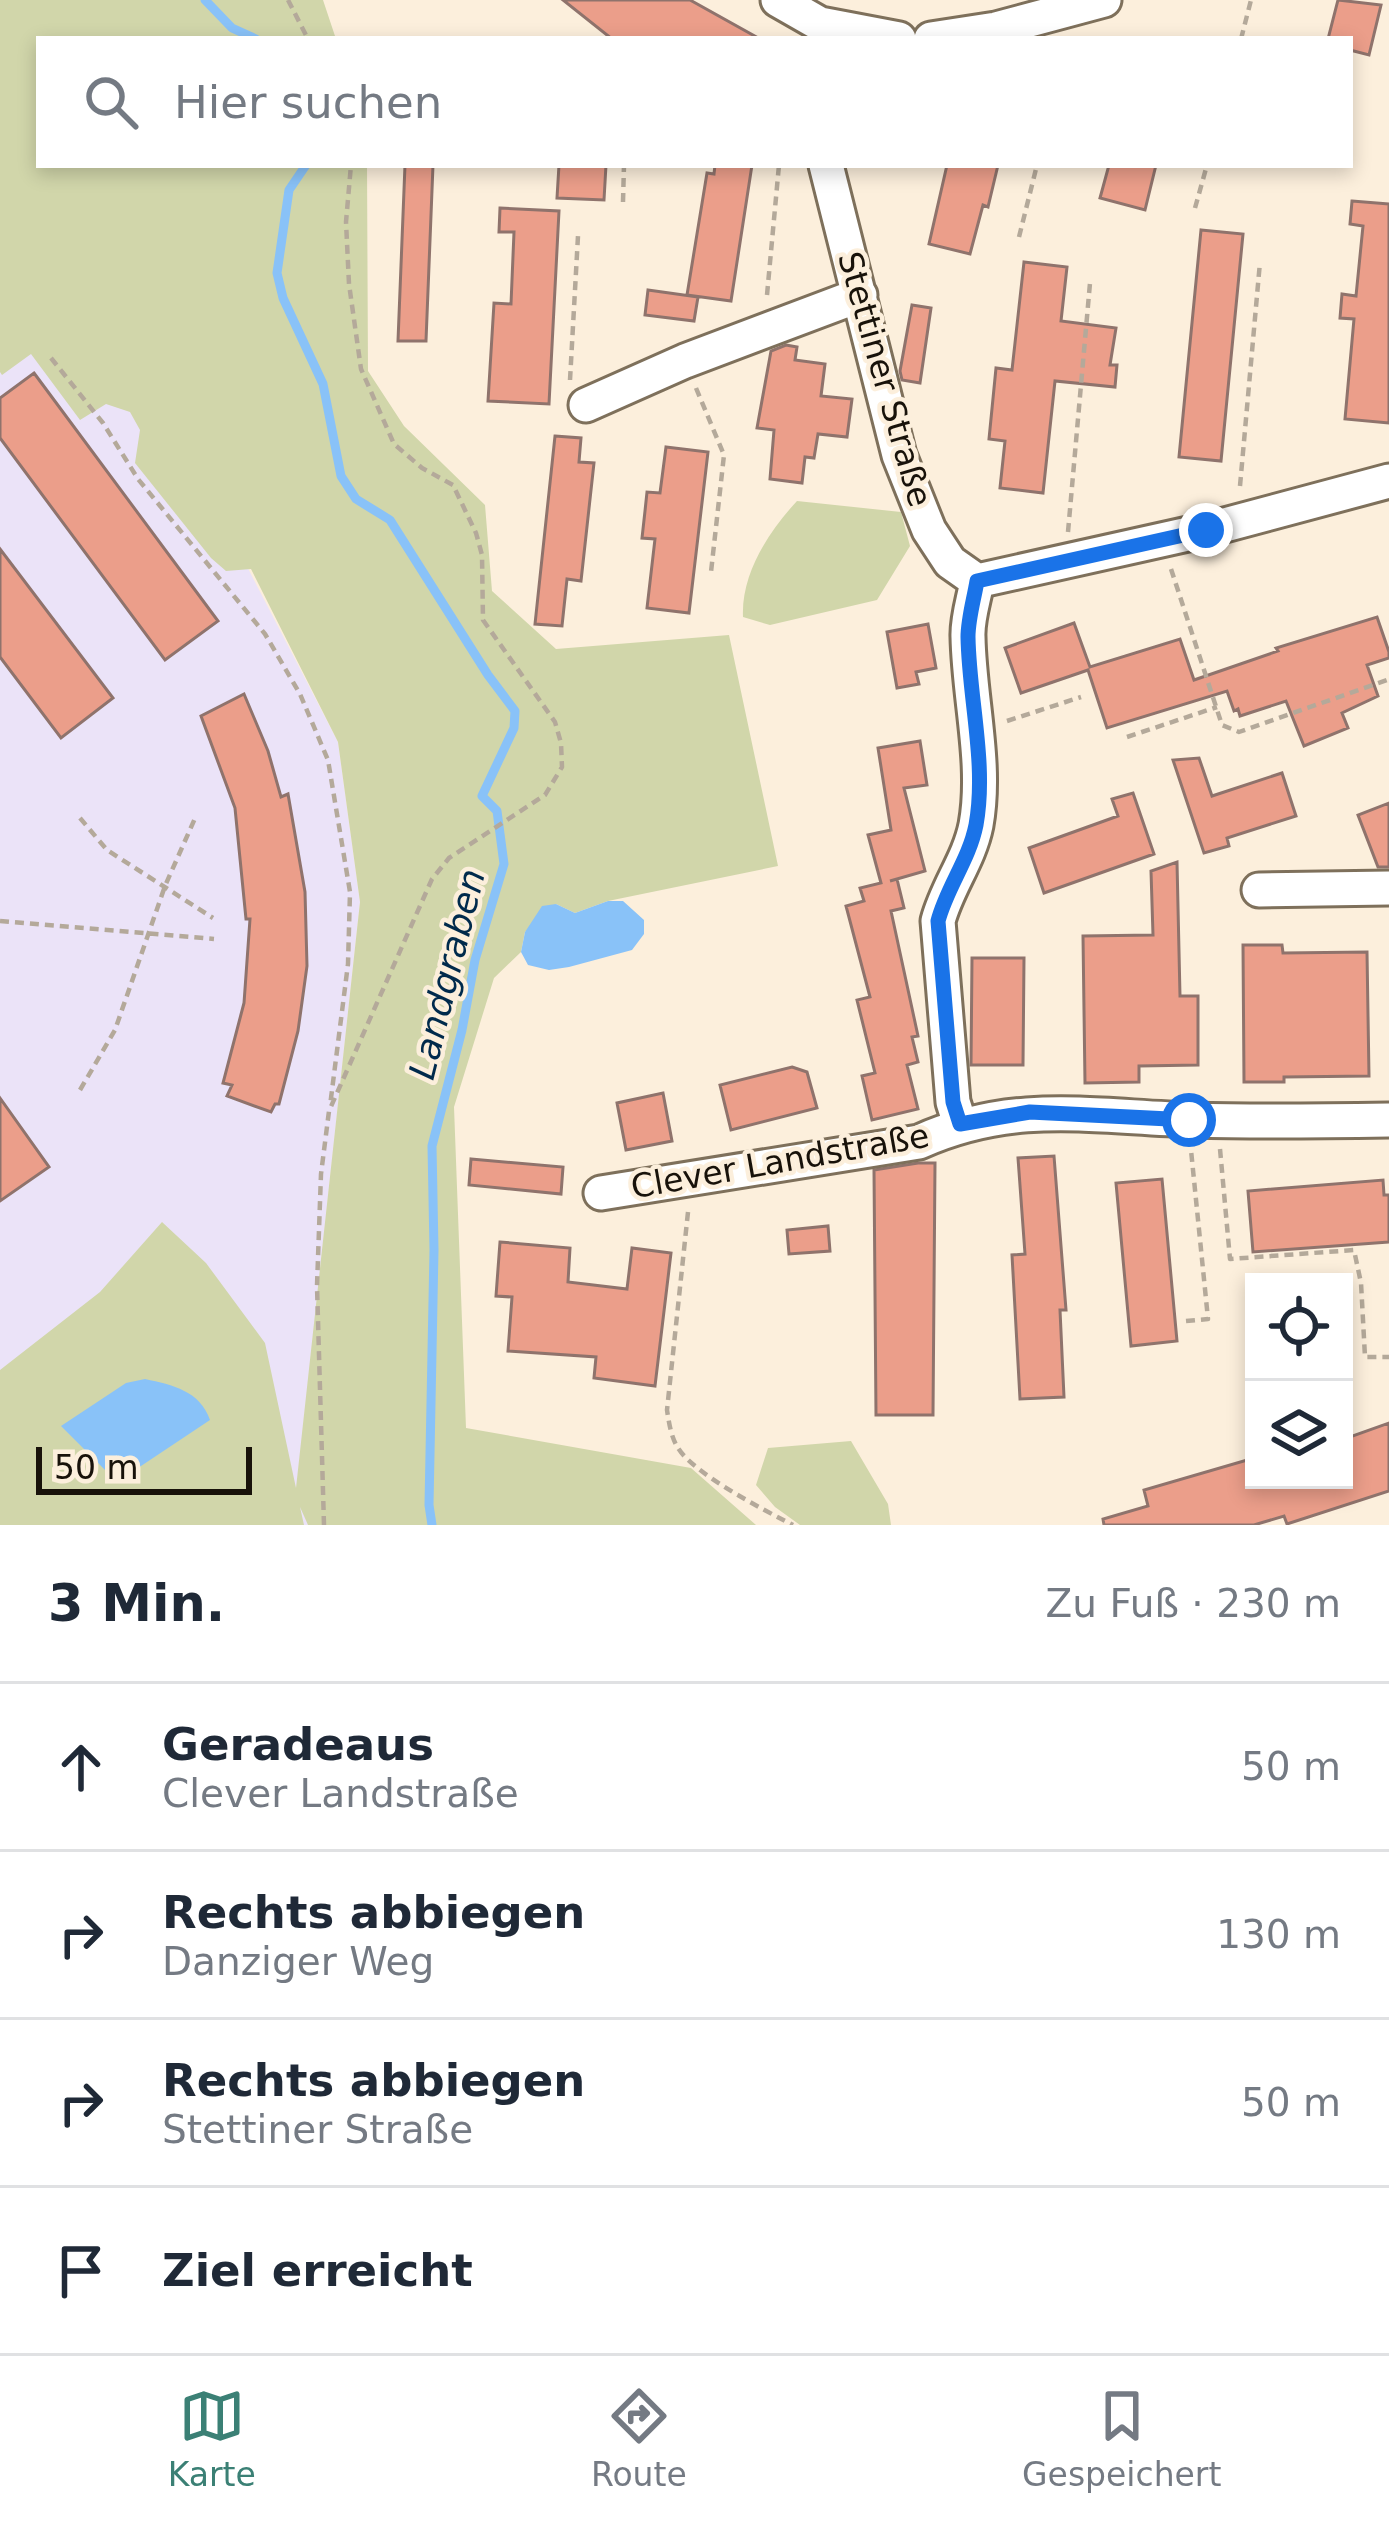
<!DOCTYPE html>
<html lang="de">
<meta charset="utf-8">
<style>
:root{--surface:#fff;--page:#f6f6f7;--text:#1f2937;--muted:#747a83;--line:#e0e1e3;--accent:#3b8075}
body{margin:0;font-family:"DejaVu Sans",sans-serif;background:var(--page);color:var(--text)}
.controls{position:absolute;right:36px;bottom:36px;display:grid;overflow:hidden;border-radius:0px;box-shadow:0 6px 18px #0003}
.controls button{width:108px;height:108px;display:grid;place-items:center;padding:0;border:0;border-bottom:3px solid var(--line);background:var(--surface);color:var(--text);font:60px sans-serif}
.scale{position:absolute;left:36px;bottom:30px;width:216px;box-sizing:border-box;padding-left:12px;border:6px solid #18120a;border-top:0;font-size:33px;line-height:42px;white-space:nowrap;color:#18120a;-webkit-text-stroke:9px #fcefdc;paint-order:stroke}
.stop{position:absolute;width:36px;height:36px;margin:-27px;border:9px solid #1a73e8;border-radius:50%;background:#fff}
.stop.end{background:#1a73e8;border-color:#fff;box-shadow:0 3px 12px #0008}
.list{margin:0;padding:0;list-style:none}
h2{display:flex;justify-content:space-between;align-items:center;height:156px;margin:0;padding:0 48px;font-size:51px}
h2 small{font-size:39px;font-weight:400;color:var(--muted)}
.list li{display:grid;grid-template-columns:78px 1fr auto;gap:36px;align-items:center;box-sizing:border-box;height:168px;padding:0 48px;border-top:3px solid var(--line)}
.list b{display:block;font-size:45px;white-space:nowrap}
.list p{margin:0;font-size:39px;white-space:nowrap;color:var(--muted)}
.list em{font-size:39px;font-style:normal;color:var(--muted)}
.icon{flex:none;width:66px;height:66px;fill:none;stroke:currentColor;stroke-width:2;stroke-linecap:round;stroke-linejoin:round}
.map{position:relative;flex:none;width:1389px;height:1525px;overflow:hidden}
.search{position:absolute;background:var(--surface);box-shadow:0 6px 18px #0003;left:36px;right:36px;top:36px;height:132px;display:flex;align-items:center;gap:30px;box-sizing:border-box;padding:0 42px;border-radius:0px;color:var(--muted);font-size:45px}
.sheet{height:828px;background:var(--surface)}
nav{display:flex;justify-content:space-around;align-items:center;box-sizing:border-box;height:168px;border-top:3px solid var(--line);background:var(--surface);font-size:33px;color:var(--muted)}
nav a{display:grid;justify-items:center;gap:6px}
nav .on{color:var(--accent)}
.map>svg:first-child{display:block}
.commercial{fill:#ebe3f8}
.green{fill:#d1d6aa}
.water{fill:#89c2f8}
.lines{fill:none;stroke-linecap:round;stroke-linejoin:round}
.stream{stroke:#89c2f8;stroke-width:9}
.building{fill:#eb9e8a;stroke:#8f736c;stroke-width:3}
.minor-casing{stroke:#7e705b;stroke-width:39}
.path{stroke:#b4a99a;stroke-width:4.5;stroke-dasharray:9 6;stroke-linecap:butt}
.minor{stroke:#fff;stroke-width:33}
.route{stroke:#1a73e8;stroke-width:15}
.labels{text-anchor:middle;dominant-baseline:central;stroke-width:9;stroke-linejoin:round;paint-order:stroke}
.street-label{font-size:33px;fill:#18120a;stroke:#fcefdc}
.water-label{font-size:36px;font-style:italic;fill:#002a4c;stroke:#fcefdc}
</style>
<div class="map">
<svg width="1389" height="1525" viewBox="0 0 1389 1525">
<rect width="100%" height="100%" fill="#fcefdc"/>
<path class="commercial" d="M0,77L39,165L338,742L360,902L296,1493L308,1525H0Z"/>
<path class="green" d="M0,0H323L336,39H39V165H367L368,371L404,426L485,505L492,591L556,649L729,635L778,866L608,901L575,913L556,904L525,932L521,952L494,978L454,1107L466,1428L691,1468L756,1525H308L300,1507L304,1525H0V1370L100,1292L162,1222L206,1263L265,1343L296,1488L360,902L338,742L251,569L226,571L211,558L135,463L140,430L130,412L106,404L80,420L31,354L2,375L0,372Z
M797,501L901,512L910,546L877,600L770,625L743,617C741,574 769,531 797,501Z
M851,1441L888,1504L891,1525H800L775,1507L756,1485L768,1448Z"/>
<path class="water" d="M608,901H623L644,920V934L632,950L569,967L549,970L528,965L521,952L525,932L542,906L556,904L575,913Z
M145,1379C173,1385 200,1391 210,1420L117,1482L61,1426L126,1383Z"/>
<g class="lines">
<path class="stream" d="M205,0L232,28L256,39
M306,165L289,190L277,273L283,298L323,384L341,476L356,499L390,520L488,675L515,711L514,728L482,796L497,811L504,864L475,960L462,1030L432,1146L434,1250L429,1505L432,1525"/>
</g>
<path class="building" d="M563,0H690L760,39H612Z
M1338,0L1381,5L1369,55L1350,50V39H1328Z
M405,165H433L426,341H398Z
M559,165H606L604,200L557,198Z
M715,165H752L731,301L687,295L707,173L714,174Z
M947,165H998L988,207L983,205L970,254L929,244Z
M1109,165H1156L1145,210L1100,198Z
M1352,201L1389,204V423L1345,419L1354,319L1340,318L1342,294L1356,296L1363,226L1350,224Z
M500,208L559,211L549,404L488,401L494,303L511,304L514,232H499Z
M1201,230L1243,234L1221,461L1179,457Z
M1024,262L1067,267L1061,321L1116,328L1110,365H1117L1115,387L1055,381L1043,493L1000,488L1005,441L989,439L996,368L1012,370Z
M648,290L698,297L694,321L645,315Z
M912,305L931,308L920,383L902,380L900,371Z
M786,345L797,347L795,360L825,364L821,396L852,399L847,437L818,434L814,458L805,457L802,483L770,479L774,430L757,428L771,351Z
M34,373L218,621L165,660L0,438V398Z
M555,436L581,438L579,462L594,463L581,581L567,579L562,626L535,624Z
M666,447L708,452L689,613L647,608L655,539L642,538L645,511L647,492L660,493Z
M0,549L113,698L61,738L0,657Z
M1377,617L1389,652V658L1367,665L1378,696L1342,713L1348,728L1304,746L1286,701L1240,716L1238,709L1234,711L1227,691L1107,728L1088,670L1021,693L1005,648L1074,623L1090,667L1180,639L1194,680L1278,651L1276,648Z
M928,624L936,668L916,672L919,684L897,688L887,632Z
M244,694L268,751L281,797L288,794L305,892L307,966L298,1031L279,1104H275L271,1112L227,1096L232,1085L223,1083L244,1003L250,919H246L235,808L201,716Z
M920,741L927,785L904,788L925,871L890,881L897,879L904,908L891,911L918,1036L912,1037L918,1062L907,1065L918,1109L872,1120L862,1076L875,1073L857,1000L870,997L846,906L864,901L860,888L881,883L868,835L891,830L878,748Z
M1199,758L1212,796L1282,773L1296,816L1227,838L1229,846L1204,853L1173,760Z
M1133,793L1154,854L1044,893L1029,848L1118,816L1112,799Z
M1389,803V867H1378L1358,815Z
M1177,862L1180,996H1198V1065L1139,1066V1082L1085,1083L1083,936L1153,935L1151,871Z
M1243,945H1282L1283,953L1367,952L1369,1076L1284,1077V1082H1244Z
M972,958H1024L1023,1065H971Z
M792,1067L807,1072L817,1108L731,1130L720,1085Z
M663,1093L672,1141L626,1150L617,1103Z
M0,1098L49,1167L0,1201Z
M1054,1156L1066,1310H1060L1064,1397L1020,1399L1012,1255L1025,1254L1018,1158Z
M471,1159L563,1167L561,1194L469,1185Z
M918,1163H935L933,1415H876L874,1170Z
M1162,1179L1177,1341L1131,1346L1116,1183Z
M1383,1180L1384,1195H1389V1242L1253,1252L1248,1191Z
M828,1226L830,1251L789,1254L787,1230Z
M500,1242L570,1248L568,1282L627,1289L632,1248L671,1253L655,1386L594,1378L596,1357L508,1351L512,1297L496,1296Z
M1389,1423V1491L1287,1524L1284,1516L1254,1525H1104L1103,1519L1148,1506L1144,1490L1254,1458V1480H1344V1439Z"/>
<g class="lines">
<defs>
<path id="minor" d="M778,0L820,24L899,39
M931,39L996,29L1104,0
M826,165L899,455L929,530L950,562L977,581L1206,530L1389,481
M586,405L685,361L860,295
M1259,890L1389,888
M960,1124L953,1102L938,921C947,887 969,860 976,825C987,764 969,698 968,637C967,619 974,599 977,581
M601,1193L919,1142C1015,1099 1093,1117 1194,1120C1259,1122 1324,1121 1389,1120"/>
</defs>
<use href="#minor" class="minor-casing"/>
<path class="path" d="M288,0L308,39
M1241,39L1251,0
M623,202L624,165
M1195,208L1207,165
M1019,237L1037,165
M767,295L779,165
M51,358L103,423L138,479L265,634L300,694L328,760L350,892L348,964L330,1106
M570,380L578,236
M696,388L724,455L711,572
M1240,486L1260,262
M1068,532L1090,283
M1171,569L1222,725L1239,732L1387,680
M1007,721L1081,697
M1127,737L1217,707
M80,818L107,850L213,918
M0,921L214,939
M80,1090L115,1030L165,886L196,816
M1220,1149L1230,1259L1354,1250L1361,1283L1365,1357H1389
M688,1212L667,1410C669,1423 671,1437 678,1448C694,1474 764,1510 793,1525
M1186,1321L1208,1319L1191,1150
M324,1525L317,1286L321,1174L329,1111L432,879L449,858L545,795L562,767L561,743L555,722L483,620L482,555L476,533L453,485L422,468L394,444L361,369L349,284L346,222L351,165"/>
<use href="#minor" class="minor"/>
</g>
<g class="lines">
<path class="route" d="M1189,1120L1030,1112L960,1124L953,1102L938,921C947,887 969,860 976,825C987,764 969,699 968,637C968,619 974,599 977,581L1206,530"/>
</g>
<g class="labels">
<g class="street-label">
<text transform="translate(885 379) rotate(74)">Stettiner Straße</text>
<text transform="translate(780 1161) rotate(-10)">Clever Landstraße</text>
</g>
<g class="water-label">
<text transform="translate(447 974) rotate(-76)">Landgraben</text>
</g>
</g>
</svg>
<div class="controls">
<button><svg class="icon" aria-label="locate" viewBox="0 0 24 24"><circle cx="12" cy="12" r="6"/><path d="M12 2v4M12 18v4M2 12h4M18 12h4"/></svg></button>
<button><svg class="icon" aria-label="layers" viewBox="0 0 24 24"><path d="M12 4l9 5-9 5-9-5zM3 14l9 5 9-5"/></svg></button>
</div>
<div class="scale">50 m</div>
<div class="stop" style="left:1189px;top:1120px"></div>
<div class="stop end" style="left:1206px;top:530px"></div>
<div class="search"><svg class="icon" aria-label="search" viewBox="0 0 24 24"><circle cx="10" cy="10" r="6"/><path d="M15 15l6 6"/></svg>Hier suchen</div>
</div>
<section class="sheet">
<h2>3 Min.<small>Zu Fuß · 230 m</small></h2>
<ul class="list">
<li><svg class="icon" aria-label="ahead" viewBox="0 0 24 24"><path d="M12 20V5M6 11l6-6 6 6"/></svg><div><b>Geradeaus</b><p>Clever Landstraße</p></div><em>50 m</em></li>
<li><svg class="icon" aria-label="right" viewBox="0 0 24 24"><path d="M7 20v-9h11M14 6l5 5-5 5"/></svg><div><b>Rechts abbiegen</b><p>Danziger Weg</p></div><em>130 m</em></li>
<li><svg class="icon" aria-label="right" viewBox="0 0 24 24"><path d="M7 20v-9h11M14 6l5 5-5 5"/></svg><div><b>Rechts abbiegen</b><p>Stettiner Straße</p></div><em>50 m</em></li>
<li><svg class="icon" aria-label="arrive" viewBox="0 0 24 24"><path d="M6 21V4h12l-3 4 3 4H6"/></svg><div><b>Ziel erreicht</b></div></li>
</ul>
</section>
<nav>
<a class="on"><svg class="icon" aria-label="map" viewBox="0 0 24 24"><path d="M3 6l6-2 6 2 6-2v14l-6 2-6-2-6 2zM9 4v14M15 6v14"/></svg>Karte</a>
<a><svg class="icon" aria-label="directions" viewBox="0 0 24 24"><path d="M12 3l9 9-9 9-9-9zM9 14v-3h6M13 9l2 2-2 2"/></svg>Route</a>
<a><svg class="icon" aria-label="saved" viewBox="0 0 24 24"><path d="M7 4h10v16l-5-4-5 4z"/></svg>Gespeichert</a>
</nav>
